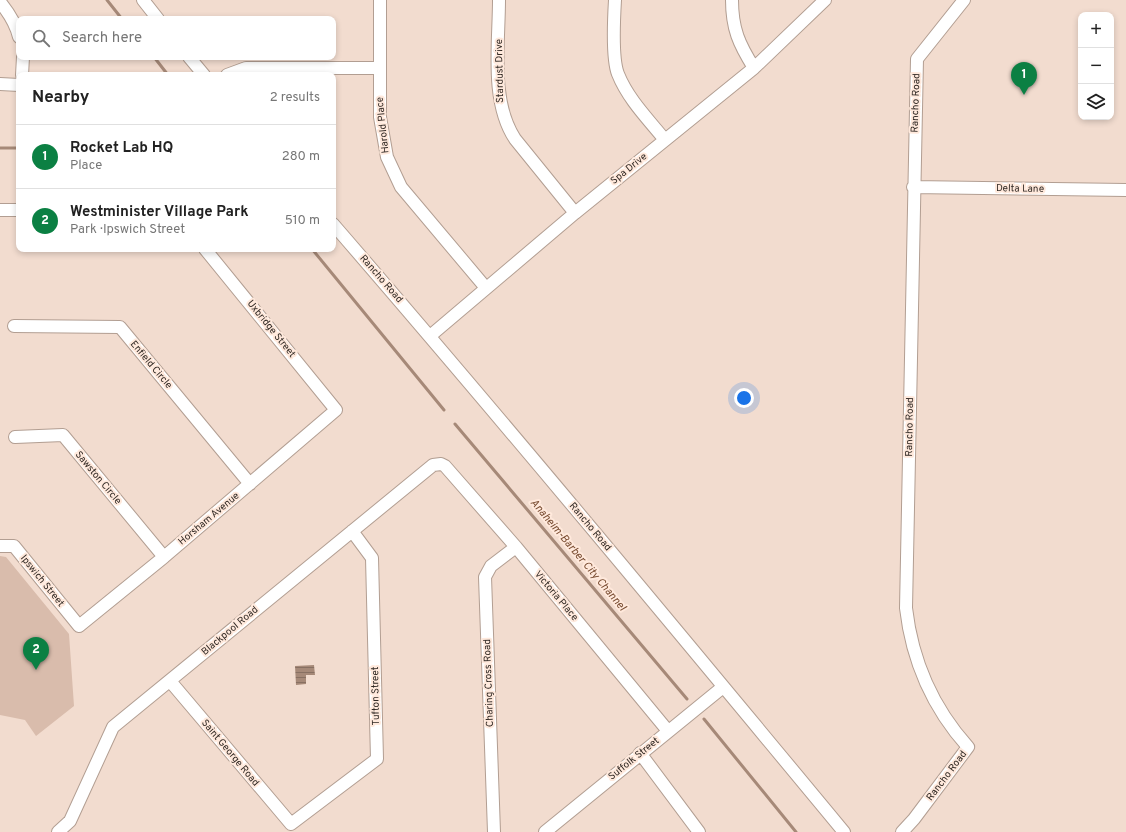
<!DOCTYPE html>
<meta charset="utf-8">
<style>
:root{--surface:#fff;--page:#f6f6f6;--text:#222;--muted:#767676;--line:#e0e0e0;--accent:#0b8043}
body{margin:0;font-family:Overpass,sans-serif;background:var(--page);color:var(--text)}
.controls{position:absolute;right:12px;top:12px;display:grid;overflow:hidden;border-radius:8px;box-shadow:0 2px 6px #0003}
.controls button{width:36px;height:36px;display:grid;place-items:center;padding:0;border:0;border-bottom:1px solid var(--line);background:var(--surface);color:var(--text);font:20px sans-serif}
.you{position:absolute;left:744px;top:398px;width:14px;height:14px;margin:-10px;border:3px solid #fff;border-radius:50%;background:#1a73e8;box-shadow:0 0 0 6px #1a73e833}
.badge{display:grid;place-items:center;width:26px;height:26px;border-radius:50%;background:var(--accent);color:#fff;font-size:13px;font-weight:700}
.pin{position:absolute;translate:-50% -33px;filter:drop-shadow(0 1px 2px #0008)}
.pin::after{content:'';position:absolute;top:21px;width:14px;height:12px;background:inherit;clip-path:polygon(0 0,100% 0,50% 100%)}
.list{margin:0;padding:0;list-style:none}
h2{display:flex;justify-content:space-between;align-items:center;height:52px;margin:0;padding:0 16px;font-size:17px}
h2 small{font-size:13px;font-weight:400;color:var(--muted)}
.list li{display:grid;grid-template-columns:26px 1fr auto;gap:12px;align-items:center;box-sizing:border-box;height:64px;padding:0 16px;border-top:1px solid var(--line)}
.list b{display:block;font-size:15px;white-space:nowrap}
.list p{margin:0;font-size:13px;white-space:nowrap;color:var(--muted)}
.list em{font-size:13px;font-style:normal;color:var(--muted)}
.icon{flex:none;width:22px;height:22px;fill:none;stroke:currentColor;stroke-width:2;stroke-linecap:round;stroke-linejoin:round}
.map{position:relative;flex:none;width:1126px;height:832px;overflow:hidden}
.search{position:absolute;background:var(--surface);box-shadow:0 2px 6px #0003;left:16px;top:16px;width:320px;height:44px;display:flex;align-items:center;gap:10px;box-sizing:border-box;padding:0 14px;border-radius:8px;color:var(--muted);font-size:15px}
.panel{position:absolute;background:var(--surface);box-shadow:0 2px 6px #0003;left:16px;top:72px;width:320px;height:180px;border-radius:8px}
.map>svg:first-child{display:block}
.green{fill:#d9bcac}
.water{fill:url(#water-rules)}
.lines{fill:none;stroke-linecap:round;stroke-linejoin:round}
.stream{stroke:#a68978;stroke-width:3}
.minor-casing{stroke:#b29e92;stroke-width:14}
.minor{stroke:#fff;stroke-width:12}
.labels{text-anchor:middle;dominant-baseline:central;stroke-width:4;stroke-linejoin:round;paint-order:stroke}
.street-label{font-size:10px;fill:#302823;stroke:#ffe9dc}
.water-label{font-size:11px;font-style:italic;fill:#784b30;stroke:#ffe9dc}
</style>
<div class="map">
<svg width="1126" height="832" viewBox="0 0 1126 832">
<defs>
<pattern id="water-rules" width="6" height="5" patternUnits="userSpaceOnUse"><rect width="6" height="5" fill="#a68978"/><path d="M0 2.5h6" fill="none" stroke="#887062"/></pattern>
</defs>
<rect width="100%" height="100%" fill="#f2dccf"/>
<path class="green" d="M0,556L6,557L69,634L74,706L36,736L25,720L0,715Z"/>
<path class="water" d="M314,665L315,675H306V684L296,685L295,666Z"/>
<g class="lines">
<path class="stream" d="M107,0L122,19
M154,57L168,75
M0,148H19
M312,249L444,410
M455,424L687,699
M704,719L796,832"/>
<defs>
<path id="minor" d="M143,0L158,19
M380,0V117L387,157L401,187L486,288
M499,0C499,44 490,101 515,139L575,213
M615,0C614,17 612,59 618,74C628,99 648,119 665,140
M732,0C732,29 739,44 754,68
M0,2C9,13 16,24 19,37
M189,57L204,75
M22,75L23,57
M227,75L246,68H379
M0,84L19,85
M913,187L1126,190
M0,210H19
M333,224C506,424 675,628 844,832
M14,326L120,327L250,484
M430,336L575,213L754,68L825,0
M15,437L63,435L164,557
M0,546H14L79,626L164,557L336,410L205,249
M170,681L291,824L377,759L372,558L352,531
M640,753L699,832
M58,832L70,821L113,727L433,465L441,464L445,466L516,547L668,731
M494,832L485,577L491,566L516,547
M545,832L723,687
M902,832L914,819L968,747C933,708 912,660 906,608L917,59L964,0"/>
</defs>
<use href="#minor" class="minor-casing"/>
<use href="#minor" class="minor"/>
</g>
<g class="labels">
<g class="street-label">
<text transform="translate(500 71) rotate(-91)">Stardust Drive</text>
<text transform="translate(916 103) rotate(-88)">Rancho Road</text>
<text transform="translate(383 125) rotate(-96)">Harold Place</text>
<text transform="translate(629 169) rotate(-39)">Spa Drive</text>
<text transform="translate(1020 189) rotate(1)">Delta Lane</text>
<text transform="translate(381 279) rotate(49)">Rancho Road</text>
<text transform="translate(271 329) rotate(51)">Uxbridge Street</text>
<text transform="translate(151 365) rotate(50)">Enfield Circle</text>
<text transform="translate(910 427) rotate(-89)">Rancho Road</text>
<text transform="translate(98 478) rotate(50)">Sawston Circle</text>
<text transform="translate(209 519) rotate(-40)">Horsham Avenue</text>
<text transform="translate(590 527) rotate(50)">Rancho Road</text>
<text transform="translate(42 581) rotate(51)">Ipswich Street</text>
<text transform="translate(556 596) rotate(50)">Victoria Place</text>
<text transform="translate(230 631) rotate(-40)">Blackpool Road</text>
<text transform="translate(489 683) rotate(-92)">Charing Cross Road</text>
<text transform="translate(376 696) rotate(-91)">Tufton Street</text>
<text transform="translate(230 753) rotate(50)">Saint George Road</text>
<text transform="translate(634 759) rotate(-39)">Suffolk Street</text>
<text transform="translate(947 776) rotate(-53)">Rancho Road</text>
</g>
<g class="water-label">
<text transform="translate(578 555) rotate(50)">Anaheim-Barber City Channel</text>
</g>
</g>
</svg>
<div class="controls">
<button>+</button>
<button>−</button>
<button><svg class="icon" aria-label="layers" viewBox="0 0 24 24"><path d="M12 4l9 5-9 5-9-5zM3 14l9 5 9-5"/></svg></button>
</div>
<div class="you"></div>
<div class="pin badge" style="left:1024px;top:95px">1</div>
<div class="pin badge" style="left:36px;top:670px">2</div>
<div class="search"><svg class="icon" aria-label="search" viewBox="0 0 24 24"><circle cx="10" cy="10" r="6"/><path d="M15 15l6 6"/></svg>Search here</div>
<section class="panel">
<h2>Nearby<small>2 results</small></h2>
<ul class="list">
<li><span class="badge">1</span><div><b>Rocket Lab HQ</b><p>Place</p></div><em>280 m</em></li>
<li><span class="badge">2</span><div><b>Westminister Village Park</b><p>Park · Ipswich Street</p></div><em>510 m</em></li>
</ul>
</section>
</div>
